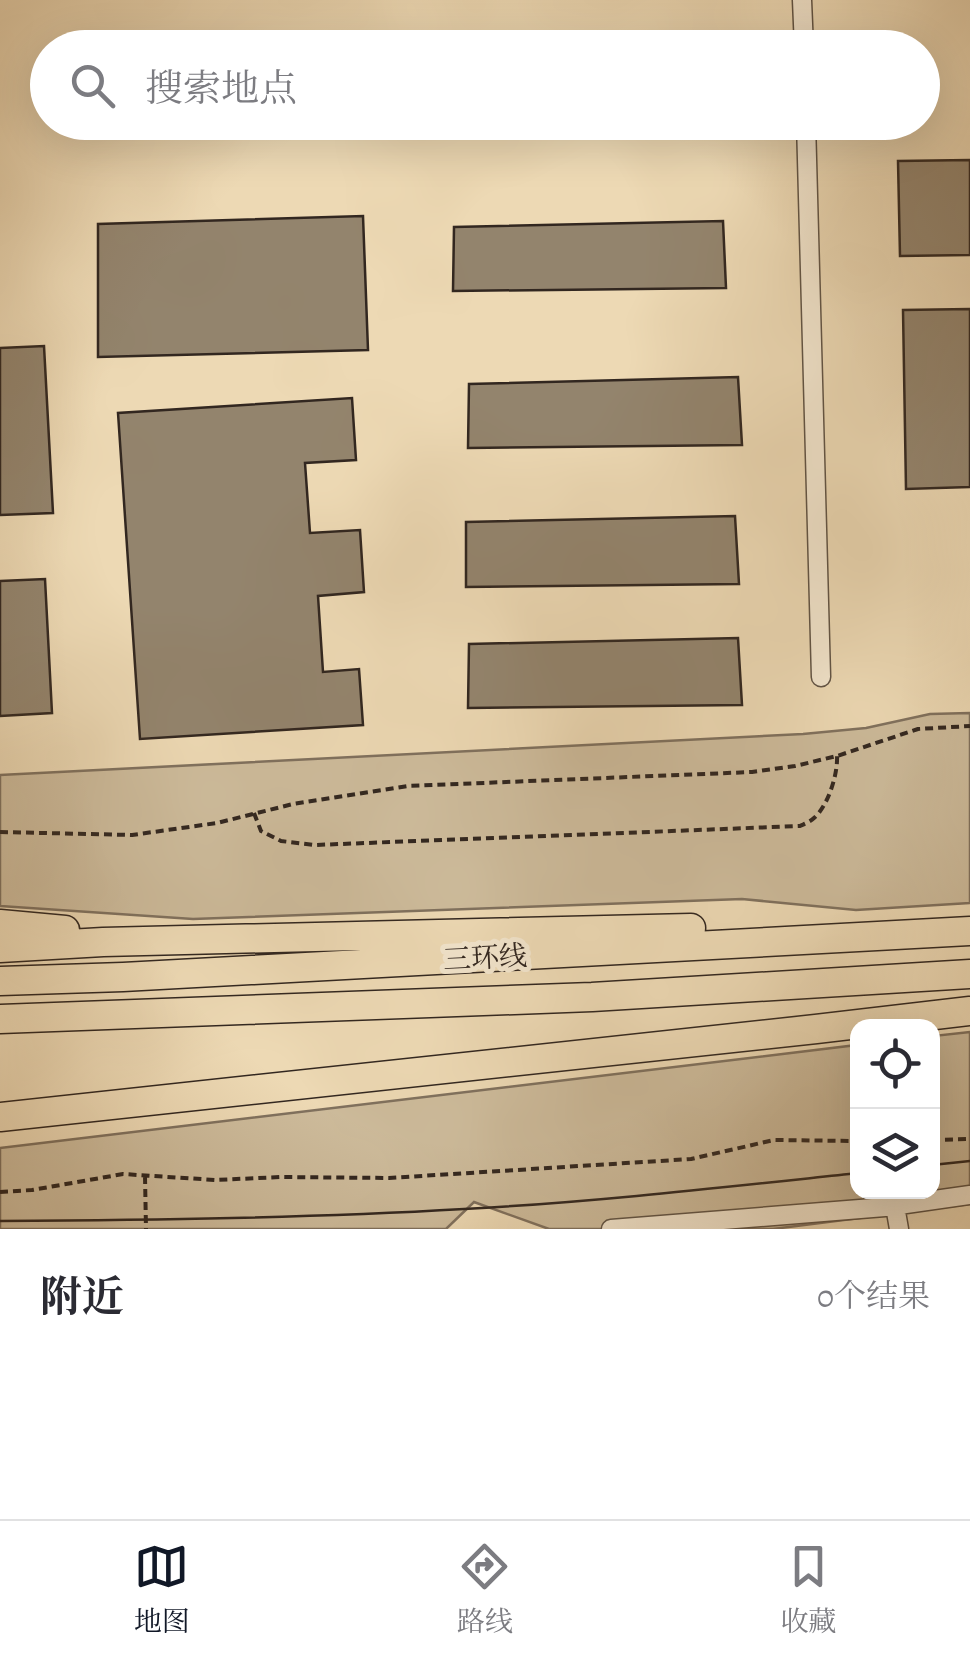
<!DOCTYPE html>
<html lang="zh">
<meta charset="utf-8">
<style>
:root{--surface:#fff;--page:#f2f2f3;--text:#2b2b33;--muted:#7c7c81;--line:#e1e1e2;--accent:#111827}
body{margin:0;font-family:Alegreya,"Noto Serif SC",serif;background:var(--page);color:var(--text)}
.controls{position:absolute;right:30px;bottom:30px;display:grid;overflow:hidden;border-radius:20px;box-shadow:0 10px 40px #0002}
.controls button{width:90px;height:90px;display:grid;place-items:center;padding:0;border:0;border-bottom:2px solid var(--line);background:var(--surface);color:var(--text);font:50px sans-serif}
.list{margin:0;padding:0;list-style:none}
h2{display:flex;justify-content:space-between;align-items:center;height:130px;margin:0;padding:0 40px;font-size:42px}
h2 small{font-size:32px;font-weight:400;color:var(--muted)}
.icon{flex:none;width:55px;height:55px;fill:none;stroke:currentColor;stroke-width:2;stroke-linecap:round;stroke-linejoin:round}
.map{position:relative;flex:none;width:970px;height:1229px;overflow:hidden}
.search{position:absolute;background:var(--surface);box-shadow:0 10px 40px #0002;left:30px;right:30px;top:30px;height:110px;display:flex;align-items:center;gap:25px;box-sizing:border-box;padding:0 35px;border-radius:55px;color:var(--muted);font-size:38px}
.sheet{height:290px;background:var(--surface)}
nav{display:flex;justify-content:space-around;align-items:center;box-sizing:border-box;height:140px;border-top:2px solid var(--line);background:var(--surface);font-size:28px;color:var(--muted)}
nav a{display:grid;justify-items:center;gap:5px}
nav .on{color:var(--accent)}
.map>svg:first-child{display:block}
.green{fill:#cdbb9b;stroke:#80715e;stroke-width:2.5}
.building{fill:#93846d;stroke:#322720;stroke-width:2.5}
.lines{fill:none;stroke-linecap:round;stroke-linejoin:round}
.minor-casing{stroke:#615445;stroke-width:21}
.trunk-casing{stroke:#322720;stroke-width:31}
.path{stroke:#322720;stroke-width:4;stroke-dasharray:8 5;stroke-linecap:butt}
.minor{stroke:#f3e6ce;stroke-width:18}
.trunk{stroke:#edd9b4;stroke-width:28}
.tram{stroke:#322720;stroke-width:2.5}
.labels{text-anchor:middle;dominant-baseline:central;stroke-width:10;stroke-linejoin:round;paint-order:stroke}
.street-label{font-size:28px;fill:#322720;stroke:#f3e6ce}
</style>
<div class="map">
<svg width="970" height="1229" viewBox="0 0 970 1229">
<rect width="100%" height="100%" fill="#edd9b4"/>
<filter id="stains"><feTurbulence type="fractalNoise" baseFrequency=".002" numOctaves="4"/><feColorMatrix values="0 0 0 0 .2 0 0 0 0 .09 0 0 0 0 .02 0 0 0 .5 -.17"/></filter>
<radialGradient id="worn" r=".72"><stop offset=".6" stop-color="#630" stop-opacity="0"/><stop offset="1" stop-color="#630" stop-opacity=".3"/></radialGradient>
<path class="green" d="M970,713V903L856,910L742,899L193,919L0,906V775L803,734L866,728L930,714Z
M970,1032V1204L773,1229H549L474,1202L446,1229H0V1148L857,1045L858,1192H932L933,1036Z"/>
<path class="building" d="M232,122H576L577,126L232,135Z
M323,122H472L473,129L323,132Z
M970,160V255L900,256L898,161Z
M363,216L368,350L98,357V224Z
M723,221L726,288L453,291L454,227Z
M970,309V487L906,489L903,310Z
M44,346L53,513L0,515V348Z
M738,377L742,445L468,448L469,384Z
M352,398L356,460L305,463L310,533L360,530L364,592L318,596L323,672L359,669L363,725L140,739L118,413Z
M735,516L739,584L466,587V522Z
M45,579L52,713L0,716V581Z
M738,638L742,705L468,708L469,644Z"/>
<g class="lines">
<defs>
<path id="minor" d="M802,0L804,48
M806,122L821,677
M895,1206L899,1229
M611,1229L885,1207L970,1195"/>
<path id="trunk" d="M0,924L65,930
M0,948L103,942L691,928
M0,981L123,977L970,931
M0,1019L592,997L970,974
M0,1117L816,1029L970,1011"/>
</defs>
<use href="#minor" class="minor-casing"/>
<use href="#trunk" class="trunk-casing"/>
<path class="path" d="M254,813L261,831L281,841L315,845L800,826C804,824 810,822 814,818C828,806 838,774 837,756
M0,832L132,835L217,823L293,804L408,786L752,772L795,766L837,756L918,729L970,726
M932,1140L970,1139
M145,1176L146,1229
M0,1192L32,1190L123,1174L215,1180L282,1177L389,1178L691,1159L774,1140L858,1141"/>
<use href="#minor" class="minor"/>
<use href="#trunk" class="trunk"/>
<path class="tram" d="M932,1165L970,1161
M0,1221C155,1220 309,1218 464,1209C595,1202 726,1187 858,1173"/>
</g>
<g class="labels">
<g class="street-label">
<text transform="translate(485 958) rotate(-3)">三环线</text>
</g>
</g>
<rect width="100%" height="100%" filter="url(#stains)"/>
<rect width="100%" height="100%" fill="url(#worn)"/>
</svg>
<div class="controls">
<button><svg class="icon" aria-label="locate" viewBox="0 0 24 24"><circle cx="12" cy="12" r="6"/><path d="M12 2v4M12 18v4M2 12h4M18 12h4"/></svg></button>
<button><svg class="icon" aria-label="layers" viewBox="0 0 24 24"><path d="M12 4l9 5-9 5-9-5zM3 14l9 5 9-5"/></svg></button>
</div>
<div class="search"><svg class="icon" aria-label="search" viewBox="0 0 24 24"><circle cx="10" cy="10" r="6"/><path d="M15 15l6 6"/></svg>搜索地点</div>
</div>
<section class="sheet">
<h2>附近<small>0个结果</small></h2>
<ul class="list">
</ul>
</section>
<nav>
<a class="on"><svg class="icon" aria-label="map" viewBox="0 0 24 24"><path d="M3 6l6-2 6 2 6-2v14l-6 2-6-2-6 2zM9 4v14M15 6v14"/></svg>地图</a>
<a><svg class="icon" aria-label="directions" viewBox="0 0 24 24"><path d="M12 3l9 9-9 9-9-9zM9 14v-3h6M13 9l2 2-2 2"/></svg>路线</a>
<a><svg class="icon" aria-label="saved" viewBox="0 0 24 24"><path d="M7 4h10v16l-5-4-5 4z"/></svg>收藏</a>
</nav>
